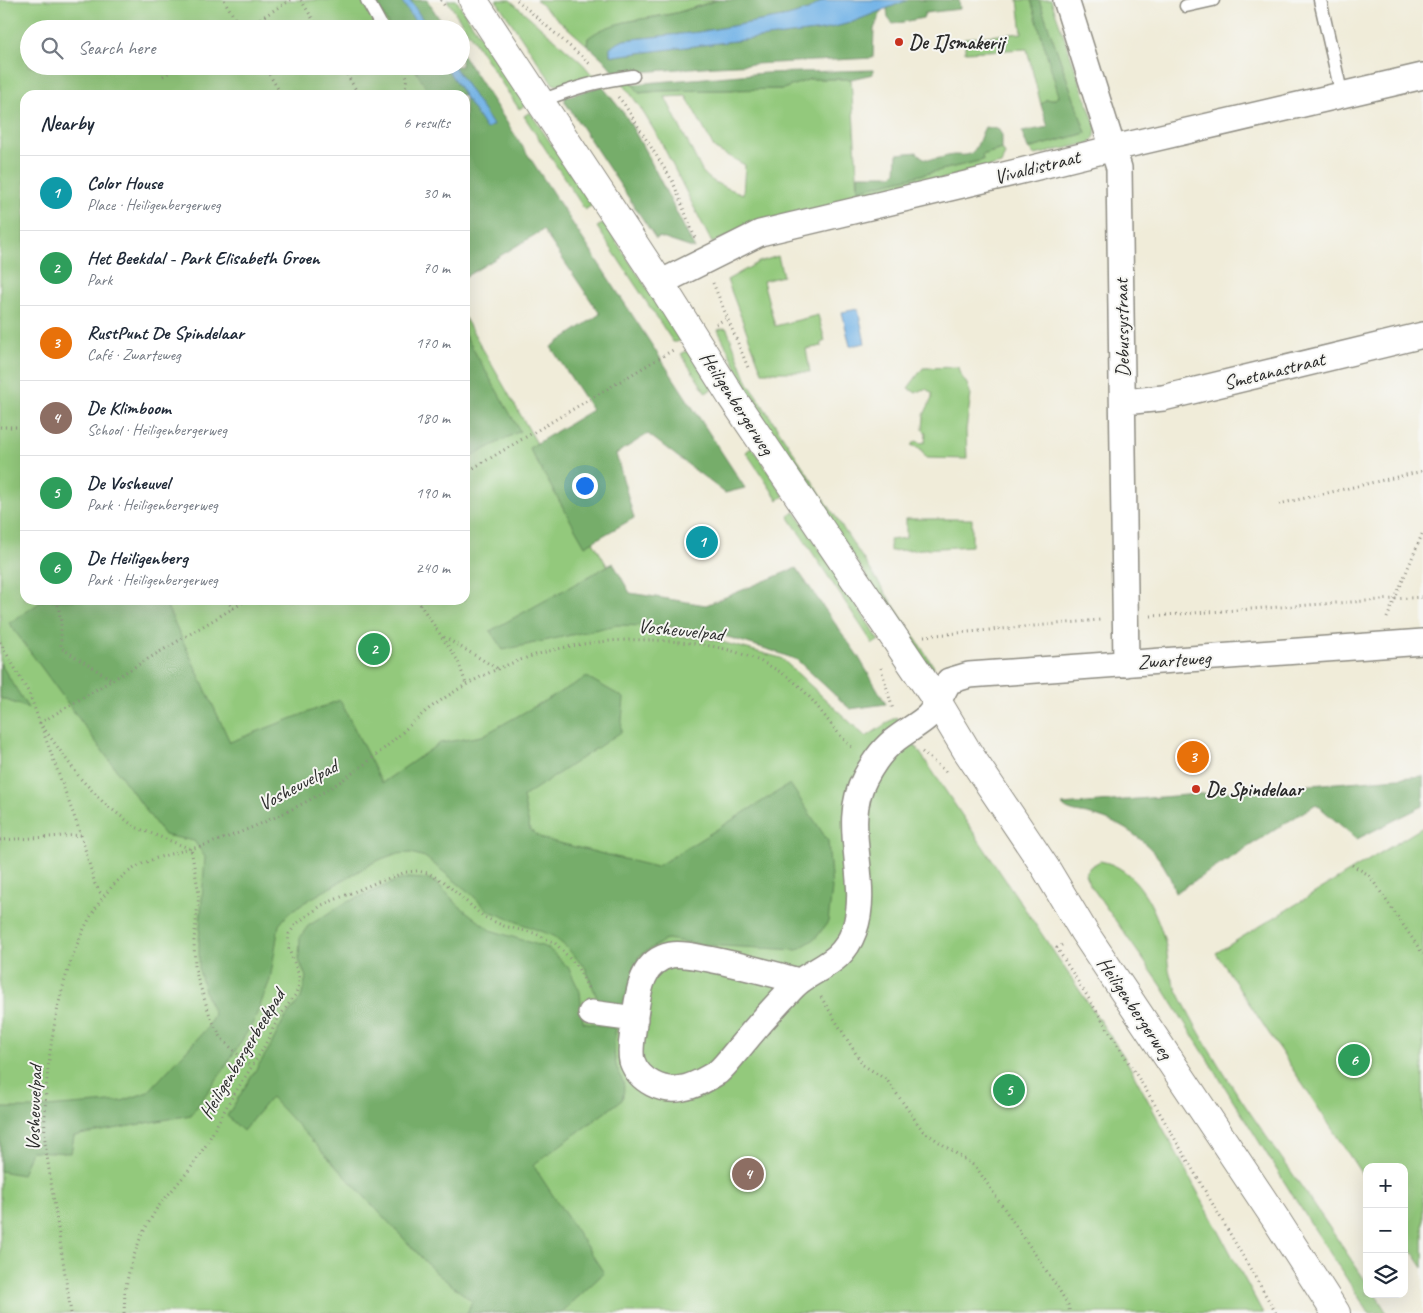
<!DOCTYPE html>
<meta charset="utf-8">
<style>
:root{--surface:#fff;--page:#f6f6f7;--text:#1f2937;--muted:#747a83;--line:#e0e1e3;--accent:#b45309}
body{margin:0;font-family:Caveat,sans-serif;background:var(--page);color:var(--text)}
.controls{position:absolute;right:15px;bottom:15px;display:grid;overflow:hidden;border-radius:10px;box-shadow:0 5px 20px #0002}
.controls button{width:45px;height:45px;display:grid;place-items:center;padding:0;border:0;border-bottom:1px solid var(--line);background:var(--surface);color:var(--text);font:25px sans-serif}
.you{position:absolute;left:584px;top:485px;width:18px;height:18px;margin:-12px;border:4px solid #fff;border-radius:50%;background:#1a73e8;box-shadow:0 0 0 8px #1a73e833}
.badge{display:grid;place-items:center;width:32px;height:32px;border-radius:50%;background:var(--accent);color:#fff;font-size:16px;font-weight:700}
.pin{position:absolute;translate:-50% -50%;border:2px solid #fff;box-shadow:0 1px 5px #0006}
.list{margin:0;padding:0;list-style:none}
h2{display:flex;justify-content:space-between;align-items:center;height:65px;margin:0;padding:0 20px;font-size:21px}
h2 small{font-size:16px;font-weight:400;color:var(--muted)}
.list li{display:grid;grid-template-columns:32px 1fr auto;gap:15px;align-items:center;box-sizing:border-box;height:75px;padding:0 20px;border-top:1px solid var(--line)}
.list b{display:block;font-size:19px;white-space:nowrap}
.list p{margin:0;font-size:16px;white-space:nowrap;color:var(--muted)}
.list em{font-size:16px;font-style:normal;color:var(--muted)}
.icon{flex:none;width:28px;height:28px;fill:none;stroke:currentColor;stroke-width:2;stroke-linecap:round;stroke-linejoin:round}
.map{position:relative;flex:none;width:1423px;height:1313px;overflow:hidden}
.search{position:absolute;background:var(--surface);box-shadow:0 5px 20px #0002;left:20px;top:20px;width:450px;height:55px;display:flex;align-items:center;gap:12px;box-sizing:border-box;padding:0 18px;border-radius:28px;color:var(--muted);font-size:19px}
.panel{position:absolute;background:var(--surface);box-shadow:0 5px 20px #0002;left:20px;top:90px;width:450px;height:515px;border-radius:15px}
.map>svg:first-child{display:block}
.green{fill:#93c97b;stroke:#5f7a53;fill-rule:evenodd}
.forest{fill:#76ad6b;stroke:#506c4b}
.water{fill:#73b4e7;stroke:#4f7089}
.lines{fill:none;stroke-linecap:round;stroke-linejoin:round}
.lane-casing{stroke:#8e8c82;stroke-width:15}
.street-casing{stroke:#8e8c82;stroke-width:28}
.secondary-casing{stroke:#8e8c82;stroke-width:30}
.path{stroke:#8e8c82;stroke-width:3;stroke-dasharray:1 4;stroke-linecap:butt}
.lane{stroke:#fff;stroke-width:12}
.street{stroke:#fff;stroke-width:25}
.secondary{stroke:#fff;stroke-width:28}
.poi-dot{fill:#c8321e;stroke:#f6f6f2;stroke-width:2}
.labels{text-anchor:middle;dominant-baseline:central;stroke-width:4;stroke-linejoin:round;paint-order:stroke}
.poi-label{font-size:20px;font-weight:bold;fill:#2b2b2b;stroke:#f6f6f2;text-anchor:start}
.street-label{font-size:20px;fill:#2b2b2b;stroke:#f6f6f2}
</style>
<div class="map">
<svg width="1423" height="1313" viewBox="0 0 1423 1313">
<rect width="100%" height="100%" fill="#f6f6f2"/>
<filter id="ink" filterUnits="userSpaceOnUse"><feTurbulence type="fractalNoise" baseFrequency=".02" numOctaves="2"/><feDisplacementMap in="SourceGraphic" scale="10" xChannelSelector="R" yChannelSelector="G"/><feConvolveMatrix kernelMatrix="1 2 1 2 8 2 1 2 1" color-interpolation-filters="sRGB"/></filter>
<filter id="wash" filterUnits="userSpaceOnUse"><feTurbulence type="fractalNoise" baseFrequency=".0096" numOctaves="4" result="noise"/><feDisplacementMap in="SourceGraphic" scale="20" xChannelSelector="R" yChannelSelector="G"/><feGaussianBlur stdDeviation="1.12" result="paint"/><feColorMatrix in="noise" values="0 0 0 0 0 0 0 0 0 0 0 0 0 0 0 0 0 1.4 0 .05"/><feComposite in="paint" operator="in"/></filter>
<g filter="url(#wash)">
<rect width="100%" height="100%" fill="#f0ecd9"/>
<path class="green" d="M0,0H382L401,29H29V66H426L445,95H25V600H465V318L645,632L714,640L781,658L866,737L896,717L1125,1058L1263,1313H0Z
M447,0H456L526,105L519,109Z
M496,0H510L582,63L595,78L576,82L565,87L553,84Z
M536,0H717L676,13L625,22L588,38L587,45Z
M1018,0H1031L1058,87L1059,96L1055,99L1045,100L1041,105L1027,49L965,52V38L1022,33Z
M1039,0H1051L1096,127L1095,136L1090,143L1035,155L1028,149L1086,133Z
M627,73L639,93L659,91L783,89L810,79H851L858,190L983,160L982,155L1002,149L1005,154L1001,164L742,230L712,243L660,140L640,107L616,74ZM686,96L715,149L745,165L743,194C728,188 712,184 702,171L665,97Z
M530,112L592,205L585,210L524,116Z
M604,223L681,340L677,342H673L597,227Z
M778,256L783,276L763,281L775,326L818,315L825,341L821,343L822,346L806,349L810,372H762L727,280L759,262Z
M724,328L727,329L748,383L934,667L929,671L757,410L718,330Z
M688,350L713,388L706,393L681,354Z
M958,367L960,374L967,384L971,395L966,430L967,459L926,458L921,449L911,445L916,441L921,443L925,442L926,433L923,430L924,415L932,398V393L926,389L921,390L916,393L908,388L923,368Z
M752,447L784,496L778,500L746,452Z
M795,512L879,640L873,644L788,516Z
M906,519H972V546L890,551V540L906,538Z
M1423,827V1268L1404,1239V1167H1367V1182L1216,953Z
M1100,861C1137,867 1156,909 1165,942C1168,954 1167,968 1172,979C1203,1047 1247,1109 1290,1170C1316,1207 1341,1245 1367,1283V1294H1375L1387,1313H1369L1295,1199L1161,985L1089,883L1085,874L1090,867Z"/>
<path class="forest" d="M374,0H427L446,29H391Z
M717,0H824L808,10L788,16L699,32L624,40L610,48V55L614,56L823,30L850,23L882,10L874,29L873,58L716,66L616,74L602,58L587,45L588,38C612,19 647,20 676,13C690,9 704,5 717,0Z
M908,0H959L960,9L925,13L923,18L893,24L888,18L887,8Z
M1031,0H1039L1086,133L1028,149L1022,132L1048,127L1041,105L1045,100L1055,99L1059,96Z
M461,52L745,488L725,493L648,434L616,454L634,518L585,546L529,448L592,410L551,347L600,314L543,230L465,277V95H430L413,66H461Z
M873,70V74L851,79H810L783,89L659,91L639,93L633,84L765,73Z
M602,86L626,116L648,156L695,249L659,237L656,239L565,102V97Z
M985,127L998,129L1002,135V149L982,155L983,160L858,190V175H893L896,172L897,154L917,152C928,166 940,156 954,155C962,155 970,157 975,149C979,143 981,134 985,127Z
M465,335L520,431L465,460Z
M613,563L630,593L706,605L796,568L858,656L886,704L850,709L797,660L776,652L718,634L670,627L617,625L503,650L490,631Z
M44,600H164L230,742L340,700L382,783L440,743L482,736L587,677L624,698L621,732L523,797L530,830L543,839L656,867L790,784L828,841L832,889L828,922L816,938L797,950L703,945L667,939L639,956L628,1009L600,1006L585,967L566,947L553,936L489,911L470,893L425,857L411,853L395,854L376,861L300,905L288,914L279,925L270,980L254,1021L222,1072L191,1115L74,1136L71,1153L31,1151L22,1175L0,1171V1108H34L122,1101L148,1092L207,1028L214,1014L206,995L199,970V941L205,857L194,841L164,835L9,623Z
M0,663L28,708L0,698Z
M1423,776V806L1357,839L1316,804L1175,893C1166,853 1129,824 1091,815C1080,812 1069,813 1062,805Z
M407,878L429,879L440,886L458,905L490,930L548,948L568,967L580,992L583,1022L616,1028C614,1040 613,1052 616,1065C621,1083 627,1079 622,1100L533,1165L604,1273L561,1313H467L472,1301L435,1272L271,1097L243,1131L227,1116L270,1047L283,1021L301,998L306,977L299,960L300,937L308,926L343,904L394,882Z"/>
<path class="water" d="M401,0H410L429,29H420Z
M824,0H908L850,23L823,30L614,56L610,54V47L624,40L699,32L788,16L808,10Z
M445,66H454L493,125L486,129Z
M858,309L865,343L850,346L842,312Z"/>
</g>
<g filter="url(#ink)">
<g class="lines">
<defs>
<path id="lane" d="M367,0L383,29
M1320,0L1342,96
M1186,6L1213,0
M541,101C574,88 597,81 633,76"/>
<path id="street" d="M1066,0L1119,168L1126,664
M660,283L760,233L1021,171L1114,148L1423,76
M1124,402L1163,398L1423,335
M799,981C769,973 740,965 709,959C697,957 684,953 671,955C639,961 638,997 634,1023C633,1035 629,1049 632,1061C639,1081 663,1093 683,1088C695,1086 708,1078 718,1072C726,1065 733,1055 740,1047C754,1030 767,1015 782,999C787,994 793,986 800,981C823,965 843,961 854,931C872,881 839,826 865,778C873,763 882,749 896,739C906,731 918,725 927,717C935,710 943,691 949,681L969,675L1423,642
M591,1013L635,1019"/>
<path id="secondary" d="M473,0L660,283L731,396L937,701L967,751L1045,867L1084,932L1275,1218L1336,1313"/>
</defs>
<use href="#lane" class="lane-casing"/>
<use href="#street" class="street-casing"/>
<use href="#secondary" class="secondary-casing"/>
<path class="path" d="M224,0L241,29
M301,0L319,29
M441,0L446,8
M517,0L590,64
M243,29L291,0
M264,66L282,95
M342,66L359,95
M403,66L407,77L404,95
M163,76L180,66
M618,97L624,104L673,182L695,238
M713,283L749,370
M716,324L727,318
M0,427H17L25,430
M465,473L673,350
M1279,504L1423,471
M57,600L61,621V648L111,679
M227,600L233,609
M247,600L40,723L80,778L105,804L135,827L191,849L199,894L194,941L195,967L198,980L210,1016L222,1039L251,1067
M417,600L458,661L466,684
M1151,616L1423,597
M1387,618L1423,532
M924,636L1100,620
M444,637L498,669
M0,642L29,693L81,835L95,884L100,892L104,895
M881,668L893,710
M922,752L946,772
M0,840L81,835
M1352,865L1369,875L1423,954
M1062,945L1057,948L1154,1103L1276,1313
M821,997L863,1065L887,1080L923,1131L976,1167L1058,1288L1068,1305L1070,1313
M71,1313L45,1143C42,1066 62,913 133,869C155,855 183,852 208,844C247,831 290,812 325,791C349,777 372,759 393,741C408,727 423,712 440,701C512,652 593,633 680,642C718,645 753,654 785,675C814,694 828,727 854,749
M124,1313L125,1291L130,1267L141,1236L157,1208L190,1169L206,1145L228,1104L263,1049L279,1017L296,994L299,984V975L288,947L289,934L296,924L322,905L375,883L406,872L417,871L428,873L444,882L484,917L504,926L534,933L555,943L577,966L588,988"/>
<use href="#lane" class="lane"/>
<use href="#street" class="street"/>
<use href="#secondary" class="secondary"/>
</g>
</g>
<g class="poi-dot">
<circle cx="899" cy="42" r="5"/>
<circle cx="1196" cy="789" r="5"/>
</g>
<g class="labels">
<g class="poi-label">
<text x="909" y="42">De IJsmakerij</text>
<text x="1206" y="789">De Spindelaar</text>
</g>
<g class="street-label">
<text transform="translate(1037 167) rotate(-14)">Vivaldistraat</text>
<text transform="translate(1122 328) rotate(-91)">Debussystraat</text>
<text transform="translate(1274 371) rotate(-14)">Smetanastraat</text>
<text transform="translate(737 403) rotate(57)">Heiligenbergerweg</text>
<text transform="translate(681 630) rotate(6)">Vosheuvelpad</text>
<text transform="translate(1174 660) rotate(-4)">Zwarteweg</text>
<text transform="translate(298 785) rotate(-28)">Vosheuvelpad</text>
<text transform="translate(1135 1008) rotate(56)">Heiligenbergerweg</text>
<text transform="translate(242 1054) rotate(-59)">Heiligenbergerbeekpad</text>
<text transform="translate(34 1108) rotate(-88)">Vosheuvelpad</text>
</g>
</g>
</svg>
<div class="controls">
<button>+</button>
<button>−</button>
<button><svg class="icon" aria-label="layers" viewBox="0 0 24 24"><path d="M12 4l9 5-9 5-9-5zM3 14l9 5 9-5"/></svg></button>
</div>
<div class="you"></div>
<div class="pin badge" style="left:702px;top:542px;background:#0f9aa8">1</div>
<div class="pin badge" style="left:374px;top:649px;background:#2e9e5b">2</div>
<div class="pin badge" style="left:1193px;top:757px;background:#e8710a">3</div>
<div class="pin badge" style="left:748px;top:1174px;background:#8d6e63">4</div>
<div class="pin badge" style="left:1009px;top:1090px;background:#2e9e5b">5</div>
<div class="pin badge" style="left:1354px;top:1060px;background:#2e9e5b">6</div>
<div class="search"><svg class="icon" aria-label="search" viewBox="0 0 24 24"><circle cx="10" cy="10" r="6"/><path d="M15 15l6 6"/></svg>Search here</div>
<section class="panel">
<h2>Nearby<small>6 results</small></h2>
<ul class="list">
<li><span class="badge" style="background:#0f9aa8">1</span><div><b>Color House</b><p>Place · Heiligenbergerweg</p></div><em>30 m</em></li>
<li><span class="badge" style="background:#2e9e5b">2</span><div><b>Het Beekdal - Park Elisabeth Groen</b><p>Park</p></div><em>70 m</em></li>
<li><span class="badge" style="background:#e8710a">3</span><div><b>RustPunt De Spindelaar</b><p>Café · Zwarteweg</p></div><em>170 m</em></li>
<li><span class="badge" style="background:#8d6e63">4</span><div><b>De Klimboom</b><p>School · Heiligenbergerweg</p></div><em>180 m</em></li>
<li><span class="badge" style="background:#2e9e5b">5</span><div><b>De Vosheuvel</b><p>Park · Heiligenbergerweg</p></div><em>190 m</em></li>
<li><span class="badge" style="background:#2e9e5b">6</span><div><b>De Heiligenberg</b><p>Park · Heiligenbergerweg</p></div><em>240 m</em></li>
</ul>
</section>
</div>
